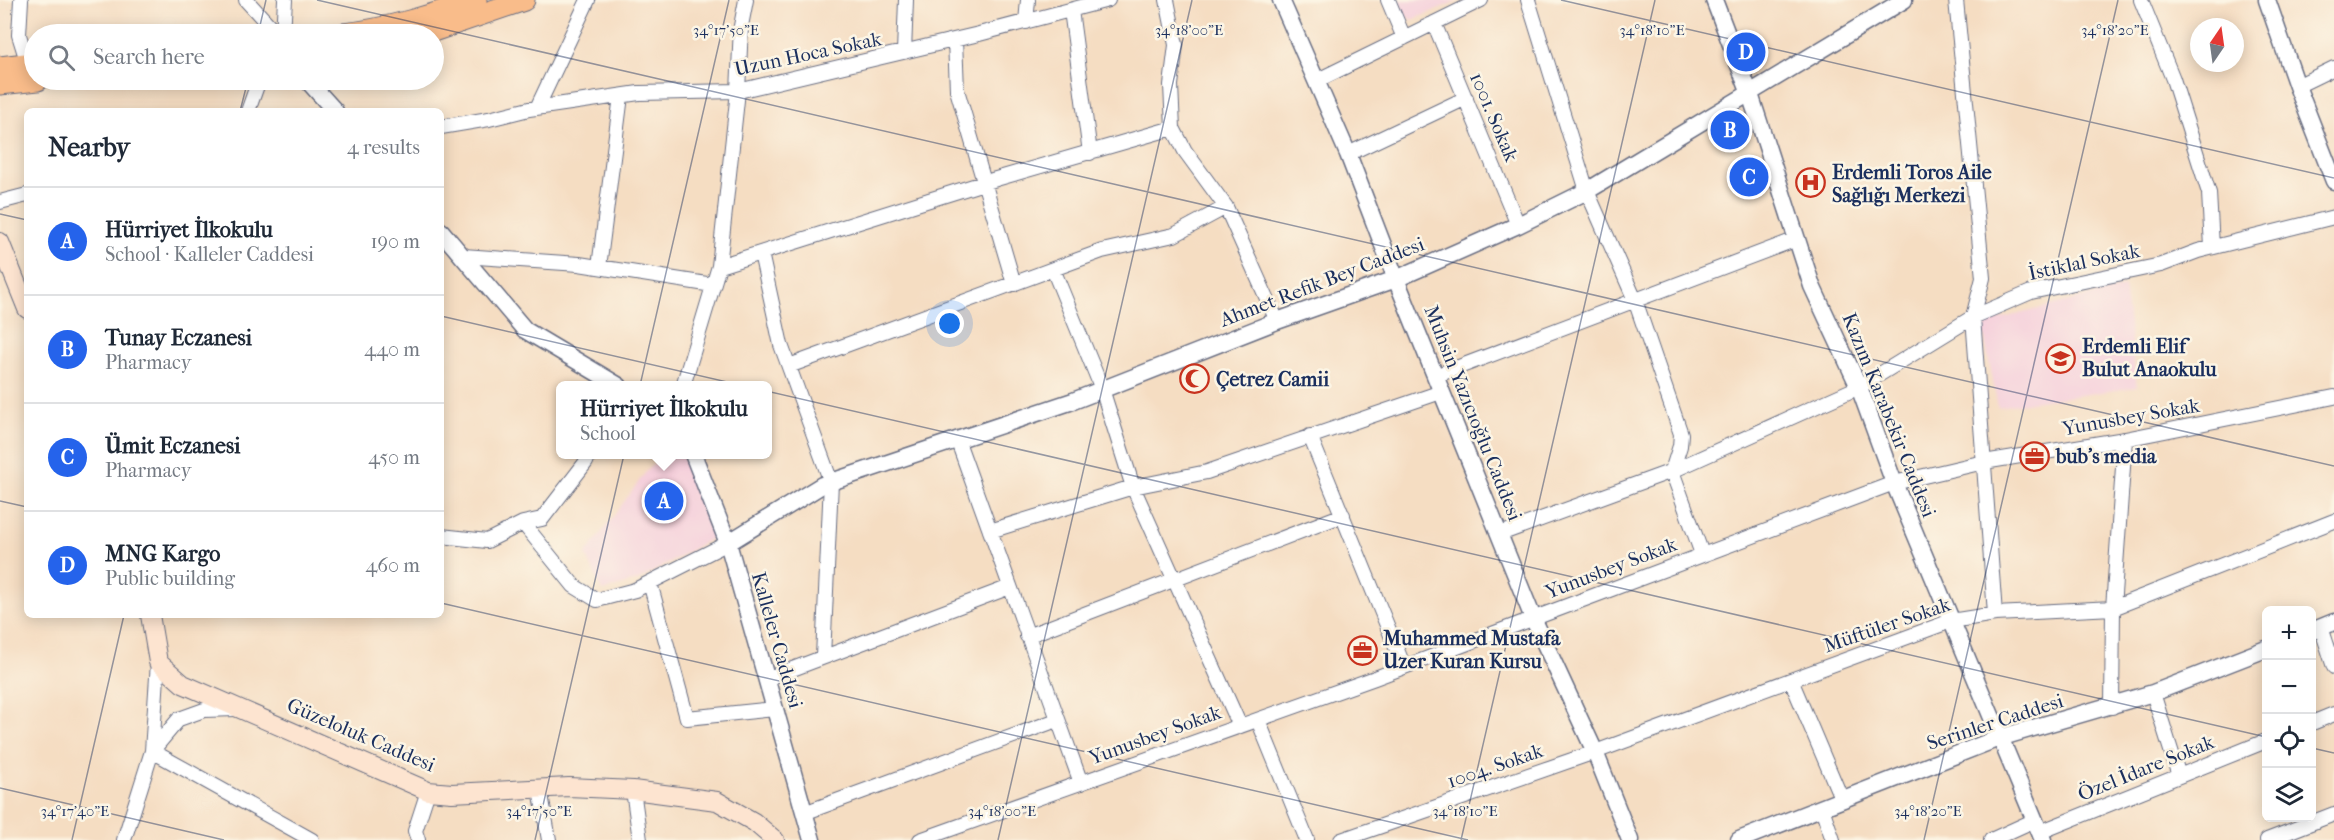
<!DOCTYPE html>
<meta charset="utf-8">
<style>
:root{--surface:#fff;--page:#f6f6f7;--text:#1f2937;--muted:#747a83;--line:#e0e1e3;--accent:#2563eb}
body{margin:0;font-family:"IM FELL French Canon",serif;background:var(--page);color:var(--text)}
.controls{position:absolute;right:18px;bottom:18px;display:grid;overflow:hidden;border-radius:9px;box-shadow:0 3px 15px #0003}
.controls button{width:54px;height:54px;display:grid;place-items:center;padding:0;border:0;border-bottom:2px solid var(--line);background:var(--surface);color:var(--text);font:30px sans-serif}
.compass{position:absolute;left:2190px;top:18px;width:54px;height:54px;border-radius:50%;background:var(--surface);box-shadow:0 3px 15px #0003;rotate:13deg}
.you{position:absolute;left:950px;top:324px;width:21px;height:21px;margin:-15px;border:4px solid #fff;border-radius:50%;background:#1a73e8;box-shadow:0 0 0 9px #1a73e833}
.badge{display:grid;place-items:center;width:39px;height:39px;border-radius:50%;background:var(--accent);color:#fff;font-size:20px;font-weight:700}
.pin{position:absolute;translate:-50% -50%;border:3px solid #fff;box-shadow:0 2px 6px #0006}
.popup{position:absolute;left:556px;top:381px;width:216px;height:78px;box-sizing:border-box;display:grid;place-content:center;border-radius:9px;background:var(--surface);filter:drop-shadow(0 2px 4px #0005);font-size:20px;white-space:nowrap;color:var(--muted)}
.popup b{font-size:22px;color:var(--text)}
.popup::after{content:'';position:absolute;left:50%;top:100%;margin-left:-12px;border:12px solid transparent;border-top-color:var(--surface)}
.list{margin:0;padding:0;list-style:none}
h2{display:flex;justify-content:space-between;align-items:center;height:78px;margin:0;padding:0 24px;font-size:26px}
h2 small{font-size:20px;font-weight:400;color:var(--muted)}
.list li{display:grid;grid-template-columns:39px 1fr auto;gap:18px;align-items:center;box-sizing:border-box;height:108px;padding:0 24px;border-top:2px solid var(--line)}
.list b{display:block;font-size:22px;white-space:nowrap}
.list p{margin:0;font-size:20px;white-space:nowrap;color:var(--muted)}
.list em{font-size:20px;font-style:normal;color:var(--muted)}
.icon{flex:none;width:33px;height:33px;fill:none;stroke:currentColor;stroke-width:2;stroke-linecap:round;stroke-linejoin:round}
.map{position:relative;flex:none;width:2334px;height:840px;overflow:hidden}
.search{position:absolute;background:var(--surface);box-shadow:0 3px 15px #0003;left:24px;top:24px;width:420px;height:66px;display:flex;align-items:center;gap:15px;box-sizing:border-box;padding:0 21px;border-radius:33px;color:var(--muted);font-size:22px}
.panel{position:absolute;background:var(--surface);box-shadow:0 3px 15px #0003;left:24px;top:108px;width:420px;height:510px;border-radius:9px}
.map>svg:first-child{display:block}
.built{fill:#f5cfdb}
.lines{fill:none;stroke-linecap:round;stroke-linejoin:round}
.minor-casing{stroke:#676c81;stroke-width:16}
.tertiary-casing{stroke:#676c81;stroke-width:19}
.secondary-casing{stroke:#676c81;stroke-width:20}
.primary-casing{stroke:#676c81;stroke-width:23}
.minor{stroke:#fff;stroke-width:14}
.tertiary{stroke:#fff;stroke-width:16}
.secondary{stroke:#fde4d0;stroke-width:18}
.primary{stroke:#f9bc8a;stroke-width:21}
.ticks{fill:none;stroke:#1b2f5e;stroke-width:1.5;stroke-opacity:0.45}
.labels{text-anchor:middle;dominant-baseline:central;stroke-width:5;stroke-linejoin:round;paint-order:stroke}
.street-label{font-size:20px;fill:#1b2f5e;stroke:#fcf5e5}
.poi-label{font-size:20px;font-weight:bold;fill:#1b2f5e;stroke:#fcf5e5;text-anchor:start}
.ticks-label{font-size:15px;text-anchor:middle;fill:#1b2f5e;stroke:#fcf5e5;stroke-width:5;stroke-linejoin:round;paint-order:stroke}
</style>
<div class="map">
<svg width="2334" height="840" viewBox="0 0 2334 840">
<rect width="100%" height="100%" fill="#fcf5e5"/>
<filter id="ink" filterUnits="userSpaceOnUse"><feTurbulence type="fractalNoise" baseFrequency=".0167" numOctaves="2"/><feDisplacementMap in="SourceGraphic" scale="12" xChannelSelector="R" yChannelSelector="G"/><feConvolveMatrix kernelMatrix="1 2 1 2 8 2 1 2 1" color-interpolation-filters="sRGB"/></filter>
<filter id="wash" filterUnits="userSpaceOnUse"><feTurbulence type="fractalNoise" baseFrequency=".008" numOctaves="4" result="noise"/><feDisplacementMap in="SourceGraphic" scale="24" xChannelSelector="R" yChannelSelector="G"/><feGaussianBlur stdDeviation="1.35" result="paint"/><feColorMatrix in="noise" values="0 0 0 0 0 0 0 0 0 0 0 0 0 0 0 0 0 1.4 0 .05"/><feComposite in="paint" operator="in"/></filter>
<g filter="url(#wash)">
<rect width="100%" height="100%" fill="#f5ddc2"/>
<path class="built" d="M1398,0H1459L1412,20L1404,15Z
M2124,287L2137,387L1998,407L1983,330L1988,322Z
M665,455H682L719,534L639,580L602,591L586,554L648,469Z"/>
</g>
<g filter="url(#ink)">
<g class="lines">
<defs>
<path id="minor" d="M21,0L19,35L28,64
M246,0L277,34
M1167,0L1176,45L1171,85L1173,128L1185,151L1226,207L1277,321
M1388,0L1404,38
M1528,0L1587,191L1635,300L1681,434L1680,446L1672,471L1702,554
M1956,0L1983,278L1973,317L1995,614
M2141,0L2173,79L2209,193L2212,247
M1071,10L1090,153
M1026,22L1028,0
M1434,23L1518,225
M283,34L285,0
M955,40L957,90L1014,284
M904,52L906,0
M1316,81L1481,0
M2297,86L2334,68
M537,108L588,0
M248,111L259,80
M441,127L489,119L529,109L639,93L738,91L979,34L1108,0
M1348,154L1466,98
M0,202L27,195
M761,253L781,345L831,482L823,657
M463,256L579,264L713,285
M719,266L996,179L1173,128
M599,267L621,96
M1053,269L1102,389L1133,487L1240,726
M789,366L1102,251L1174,235L1226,207
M1435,376L1797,239
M683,386L719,266L738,91L741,26L746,0
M1310,436L1404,667
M957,439L1081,783
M523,523L574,586L597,600L635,590L728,543
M990,531L1133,487L1207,472L1441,392
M1500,534L1672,471L1859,387L1973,317L2031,292L2161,265L2198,251L2334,217
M441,536L487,541L523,523L542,519L586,462L589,454
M650,583L687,718L775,709
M2321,627L2334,667
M1027,636L1343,515
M158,662L152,751L312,840
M766,679L1010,587
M1791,680L1842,800
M2153,693L2179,776
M2112,707L2113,608L2125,439
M1258,720L1307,840
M2312,723L2334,714
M540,789L549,840
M633,790L640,840
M1822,808L1833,840
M804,813L1057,720
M2040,832L2266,741
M124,840L152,751L179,719L204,710L236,709
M418,840L415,831L428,791
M920,840L1375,678L1894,483L1984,462L2125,439L2334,397
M1341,840L1595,752L1951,621L1995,614L2113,608L2334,521
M1991,840L2035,820
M2267,840L2334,814"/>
<path id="tertiary" d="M1281,0L1348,154L1396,279L1533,618L1595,752L1630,840
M1714,0L1750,94L1812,286L1859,387L1894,483L2043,840
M2267,0L2297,86L2334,181
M307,80L335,111
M441,231L525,330L619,386
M693,454L728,543L812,840
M728,543L822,485L1073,401L1277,321L1396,279L1518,225L1587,191L1904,0
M2312,631L2334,622
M1739,840L1999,738L2153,693L2266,649"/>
<path id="secondary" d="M0,242L27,309
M150,615L158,662L183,684L428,791L452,793L569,787L633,790L717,801L754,822L775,840"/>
<path id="primary" d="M343,34C389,29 432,15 476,0
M424,34L524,0
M0,67L34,63
M0,84L38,80"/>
</defs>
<use href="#minor" class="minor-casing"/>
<use href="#tertiary" class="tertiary-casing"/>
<use href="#secondary" class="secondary-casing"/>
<use href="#primary" class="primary-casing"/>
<use href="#minor" class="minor"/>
<use href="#tertiary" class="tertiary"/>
<use href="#secondary" class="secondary"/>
<use href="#primary" class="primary"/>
</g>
</g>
<path class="ticks" d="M317,0L2334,466M1561,0L2334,178M258,34L266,0M240,111L248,80M0,214L27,220M441,316L2266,737M0,501L27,507M441,603L1468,840M2312,748L2334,753M0,788L224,840M72,840L124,615M535,840L729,0M998,840L1192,0M1461,840L1655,0M1924,840L2118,0"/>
<defs>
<symbol id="hospital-ring" viewBox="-11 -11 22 22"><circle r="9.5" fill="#fcf5e5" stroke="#c8321e" stroke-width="1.5"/><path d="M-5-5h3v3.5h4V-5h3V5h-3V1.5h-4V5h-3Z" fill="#c8321e"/></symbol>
<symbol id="school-ring" viewBox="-11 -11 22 22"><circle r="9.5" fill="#fcf5e5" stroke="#c8321e" stroke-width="1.5"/><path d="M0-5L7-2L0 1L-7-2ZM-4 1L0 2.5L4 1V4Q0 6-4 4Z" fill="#c8321e"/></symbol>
<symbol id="mosque-ring" viewBox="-11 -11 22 22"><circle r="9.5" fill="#fcf5e5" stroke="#c8321e" stroke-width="1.5"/><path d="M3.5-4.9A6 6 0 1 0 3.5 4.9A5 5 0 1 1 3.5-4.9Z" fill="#c8321e"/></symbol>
<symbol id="office-ring" viewBox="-11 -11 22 22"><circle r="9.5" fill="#fcf5e5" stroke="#c8321e" stroke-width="1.5"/><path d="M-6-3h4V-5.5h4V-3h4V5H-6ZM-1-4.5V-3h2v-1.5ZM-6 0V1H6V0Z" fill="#c8321e"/></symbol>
</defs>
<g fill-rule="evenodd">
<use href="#hospital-ring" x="1794" y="166" width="33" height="33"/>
<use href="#school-ring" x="2044" y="342" width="33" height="33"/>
<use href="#mosque-ring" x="1178" y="362" width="33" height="33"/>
<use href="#office-ring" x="2018" y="440" width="33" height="33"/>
<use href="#office-ring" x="1346" y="634" width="33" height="33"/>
</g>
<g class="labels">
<g class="street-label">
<text transform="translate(808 54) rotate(-12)">Uzun Hoca Sokak</text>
<text transform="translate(1494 117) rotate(67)">1001. Sokak</text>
<text transform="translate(2084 262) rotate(-12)">İstiklal Sokak</text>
<text transform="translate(1322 282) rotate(-21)">Ahmet Refik Bey Caddesi</text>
<text transform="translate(1473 413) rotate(68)">Muhsin Yazıcıoğlu Caddesi</text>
<text transform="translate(1889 415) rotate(68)">Kazım Karabekir Caddesi</text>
<text transform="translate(2131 417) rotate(-10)">Yunusbey Sokak</text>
<text transform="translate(1611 568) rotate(-21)">Yunusbey Sokak</text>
<text transform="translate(1887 625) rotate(-19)">Müftüler Sokak</text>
<text transform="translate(777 640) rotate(74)">Kalleler Caddesi</text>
<text transform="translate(1995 722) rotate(-18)">Serinler Caddesi</text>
<text transform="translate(361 735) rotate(23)">Güzeloluk Caddesi</text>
<text transform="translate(1155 735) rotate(-20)">Yunusbey Sokak</text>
<text transform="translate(1495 766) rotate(-19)">1004. Sokak</text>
<text transform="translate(2146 768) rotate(-22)">Özel İdare Sokak</text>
</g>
<g class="poi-label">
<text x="1832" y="172">Erdemli Toros Aile<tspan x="1832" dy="23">Sağlığı Merkezi</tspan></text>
<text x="2082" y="346">Erdemli Elif<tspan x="2082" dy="23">Bulut Anaokulu</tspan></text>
<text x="1216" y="379">Çetrez Camii</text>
<text x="2056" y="456">bub's media</text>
<text x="1383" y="638">Muhammed Mustafa<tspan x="1383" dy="23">Uzer Kuran Kursu</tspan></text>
</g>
</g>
<g class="ticks-label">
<text x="726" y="35">34°17'50"E</text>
<text x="1189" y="35">34°18'00"E</text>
<text x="1652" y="35">34°18'10"E</text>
<text x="2115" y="35">34°18'20"E</text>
<text x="75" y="816">34°17'40"E</text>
<text x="539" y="816">34°17'50"E</text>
<text x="1002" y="816">34°18'00"E</text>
<text x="1465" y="816">34°18'10"E</text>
<text x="1928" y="816">34°18'20"E</text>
</g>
</svg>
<div class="controls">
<button>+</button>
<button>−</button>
<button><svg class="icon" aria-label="locate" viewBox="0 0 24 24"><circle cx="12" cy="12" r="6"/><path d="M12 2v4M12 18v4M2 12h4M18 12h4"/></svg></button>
<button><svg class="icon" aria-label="layers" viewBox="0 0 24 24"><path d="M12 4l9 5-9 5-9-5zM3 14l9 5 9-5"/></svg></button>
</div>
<svg class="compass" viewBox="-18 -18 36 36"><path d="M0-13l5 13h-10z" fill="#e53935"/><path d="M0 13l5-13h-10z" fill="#747a83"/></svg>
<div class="you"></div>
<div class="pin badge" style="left:664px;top:501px">A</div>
<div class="popup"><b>Hürriyet İlkokulu</b>School</div>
<div class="pin badge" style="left:1730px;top:130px">B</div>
<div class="pin badge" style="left:1749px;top:177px">C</div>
<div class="pin badge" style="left:1746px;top:52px">D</div>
<div class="search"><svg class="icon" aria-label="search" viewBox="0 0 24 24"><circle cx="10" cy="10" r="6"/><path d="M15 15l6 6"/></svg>Search here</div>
<section class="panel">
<h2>Nearby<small>4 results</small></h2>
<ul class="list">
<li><span class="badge">A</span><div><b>Hürriyet İlkokulu</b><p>School · Kalleler Caddesi</p></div><em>190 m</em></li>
<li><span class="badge">B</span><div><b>Tunay Eczanesi</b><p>Pharmacy</p></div><em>440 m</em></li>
<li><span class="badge">C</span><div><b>Ümit Eczanesi</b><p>Pharmacy</p></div><em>450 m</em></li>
<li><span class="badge">D</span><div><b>MNG Kargo</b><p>Public building</p></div><em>460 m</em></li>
</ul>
</section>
</div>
